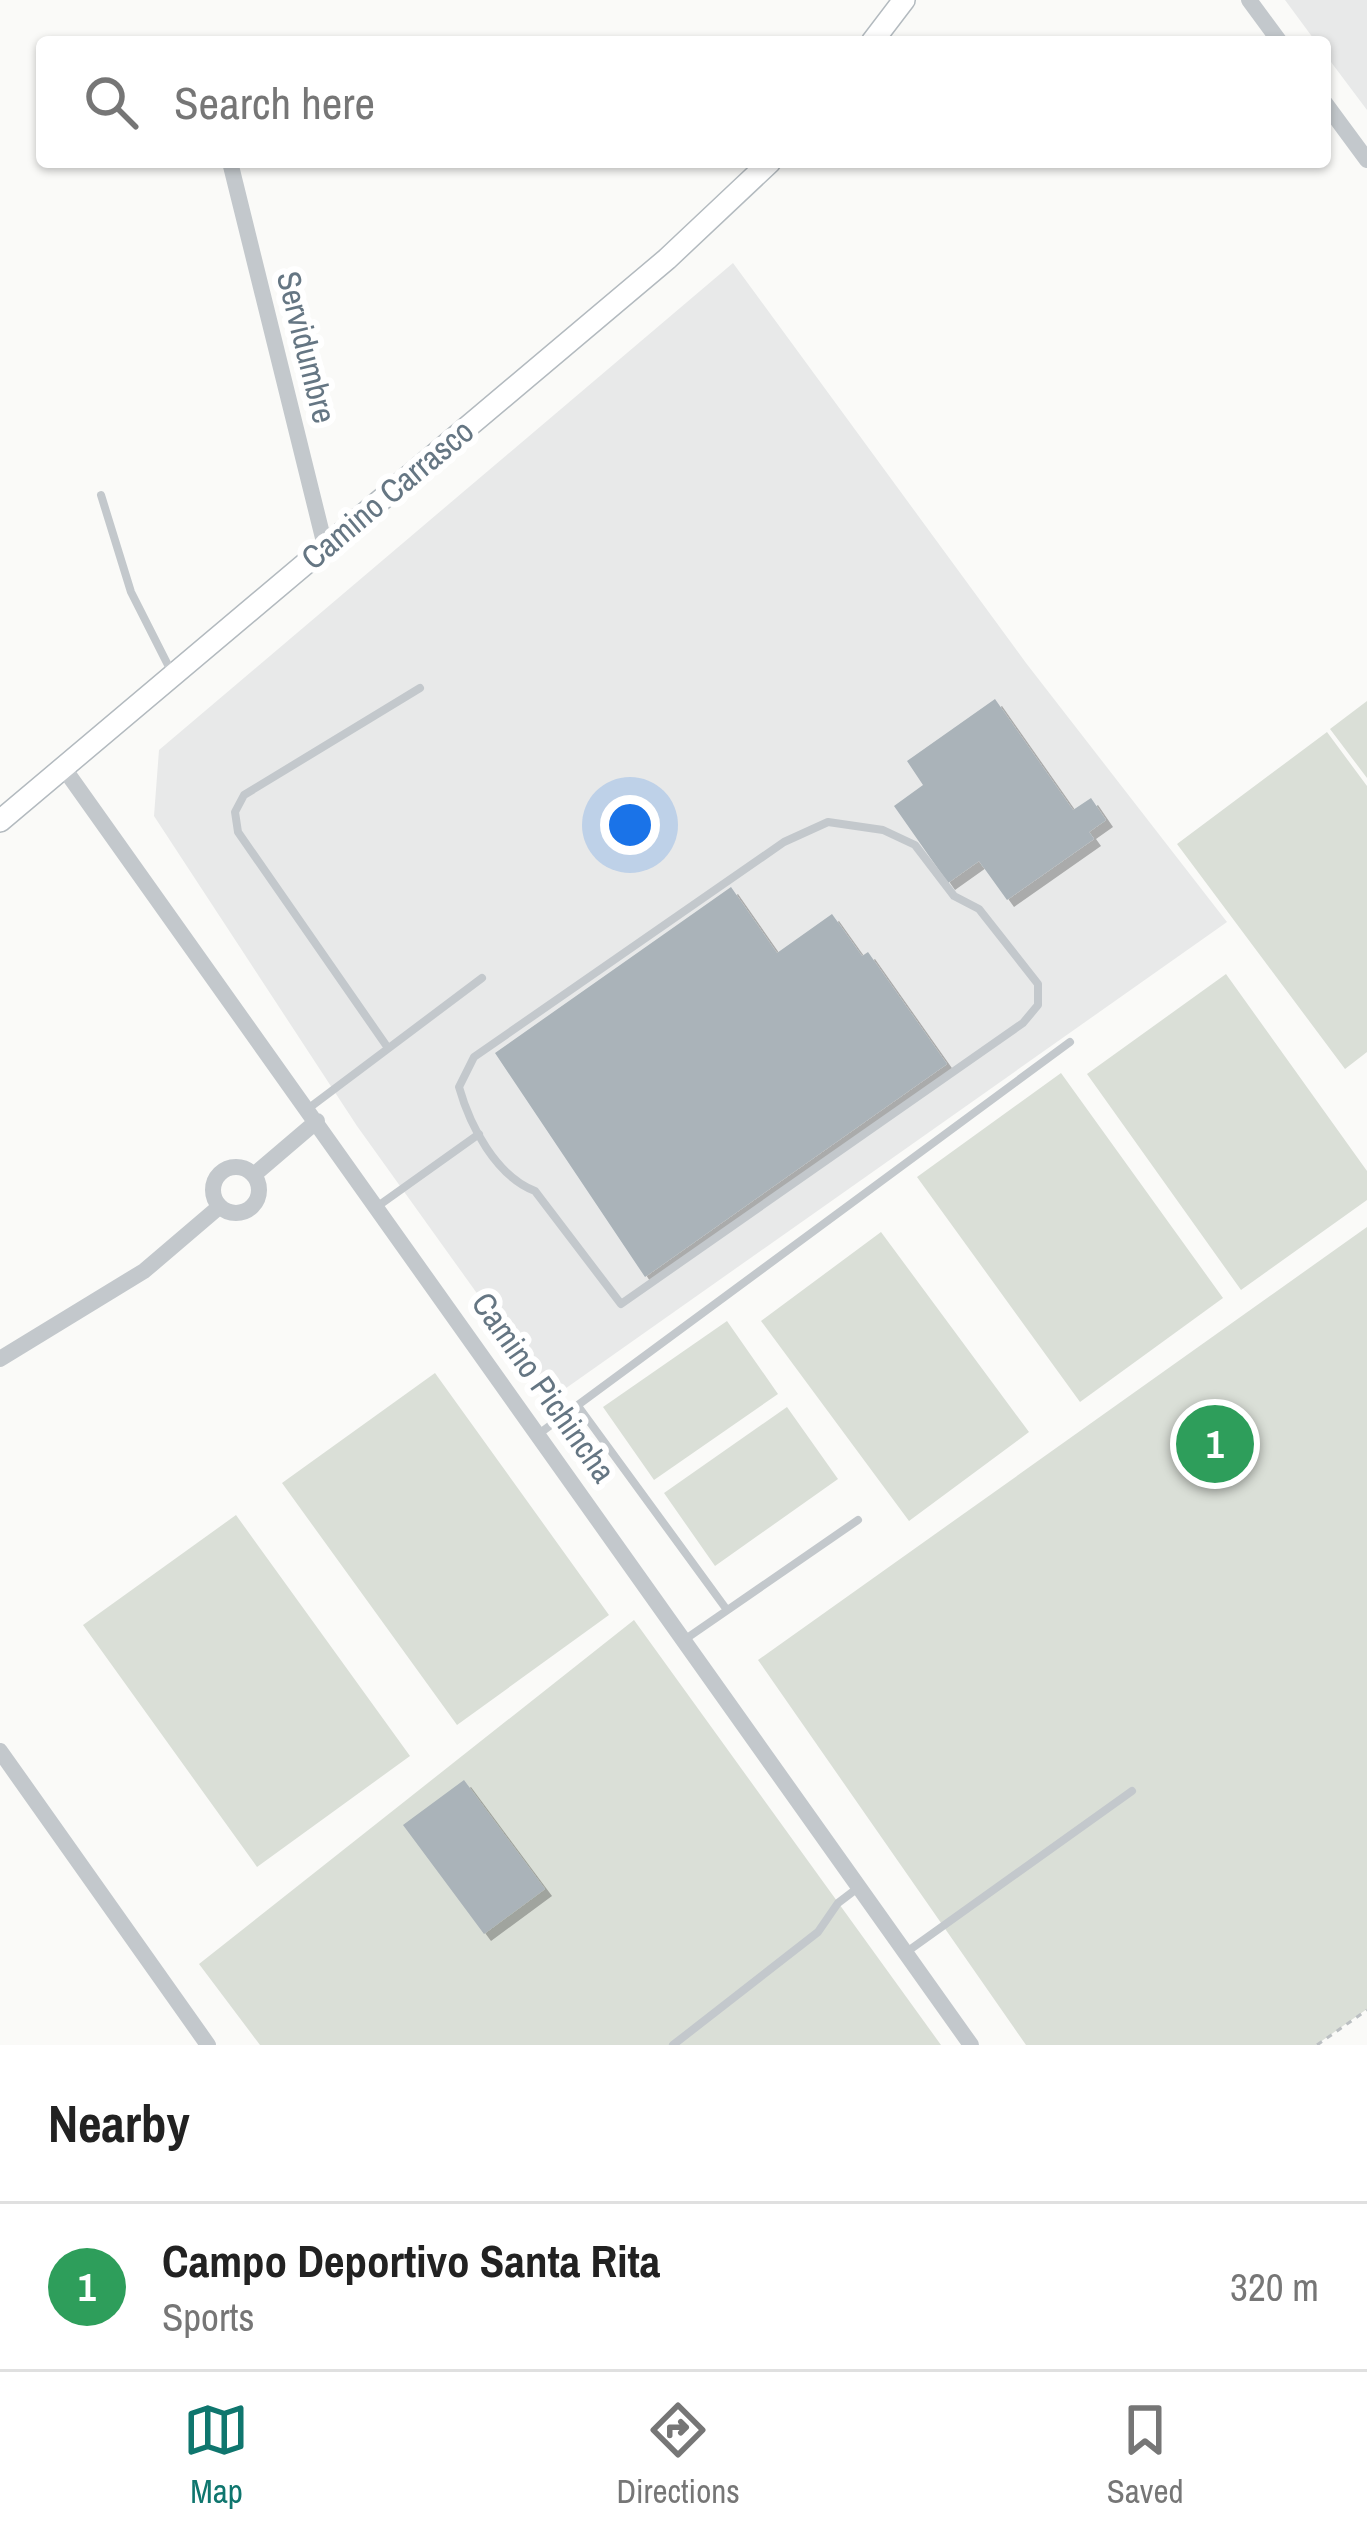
<!DOCTYPE html>
<style>
:root{--surface:#fff;--page:#f2f2f2;--text:#222;--muted:#767676;--line:#e0e0e0;--accent:#0f766e}
body{margin:0;font-family:"Archivo Narrow",sans-serif;background:var(--page);color:var(--text)}
.you{position:absolute;left:630px;top:825px;width:42px;height:42px;margin:-30px;border:9px solid #fff;border-radius:50%;background:#1a73e8;box-shadow:0 0 0 18px #1a73e833}
.badge{display:grid;place-items:center;width:78px;height:78px;border-radius:50%;background:var(--accent);color:#fff;font-size:39px;font-weight:700}
.pin{position:absolute;translate:-50% -50%;border:6px solid #fff;box-shadow:0 3px 12px #0006}
.list{margin:0;padding:0;list-style:none}
h2{display:flex;justify-content:space-between;align-items:center;height:156px;margin:0;padding:0 48px;font-size:51px}
h2 small{font-size:39px;font-weight:400;color:var(--muted)}
.list li{display:grid;grid-template-columns:78px 1fr auto;gap:36px;align-items:center;box-sizing:border-box;height:168px;padding:0 48px;border-top:3px solid var(--line)}
.list b{display:block;font-size:45px;white-space:nowrap}
.list p{margin:0;font-size:39px;white-space:nowrap;color:var(--muted)}
.list em{font-size:39px;font-style:normal;color:var(--muted)}
.icon{flex:none;width:66px;height:66px;fill:none;stroke:currentColor;stroke-width:2;stroke-linecap:round;stroke-linejoin:round}
.map{position:relative;flex:none;width:1367px;height:2045px;overflow:hidden}
.search{position:absolute;background:var(--surface);box-shadow:0 3px 9px #0004;left:36px;right:36px;top:36px;height:132px;display:flex;align-items:center;gap:30px;box-sizing:border-box;padding:0 42px;border-radius:12px;color:var(--muted);font-size:45px}
.sheet{height:324px;background:var(--surface)}
nav{display:flex;justify-content:space-around;align-items:center;box-sizing:border-box;height:168px;border-top:3px solid var(--line);background:var(--surface);font-size:33px;color:var(--muted)}
nav a{display:grid;justify-items:center;gap:6px}
nav .on{color:var(--accent)}
.map>svg:first-child{display:block}
.built{fill:#e8e9e9}
.green{fill:#dadfd7}
.building{fill:#aab3b9;filter:url(#shadow)}
.lines{fill:none;stroke-linecap:round;stroke-linejoin:round}
.secondary-casing{stroke:#b3babf;stroke-width:24}
.path{stroke:#bbbfc2;stroke-width:3;stroke-dasharray:6 6;stroke-linecap:butt}
.lane{stroke:#c3c8cc;stroke-width:8}
.street{stroke:#c3c8cc;stroke-width:16}
.secondary{stroke:#fff;stroke-width:21}
.labels{text-anchor:middle;dominant-baseline:central;stroke-width:12;stroke-linejoin:round;paint-order:stroke}
.street-label{font-size:33px;fill:#657683;stroke:#fff}
</style>
<div class="map">
<svg width="1367" height="2045" viewBox="0 0 1367 2045">
<defs>
<filter id="shadow"><feDropShadow dx="7" dy="7" stdDeviation="0" flood-color="#0004"/></filter>
</defs>
<rect width="100%" height="100%" fill="#fafaf8"/>
<path class="built" d="M1285,0H1367V110L1325,54V42H1316Z
M733,263L1026,663L1227,922L552,1398L357,1126L154,816L159,750Z"/>
<path class="green" d="M1367,701V778L1330,729Z
M1327,732L1367,786V1052L1345,1069L1177,844Z
M1226,974L1367,1171V1200L1241,1290L1087,1074Z
M1061,1073L1223,1298L1080,1402L917,1177Z
M1367,1227V2009L1316,2045H1026L758,1660Z
M881,1232L1029,1432L909,1521L761,1321Z
M727,1321L778,1394L654,1480L603,1407Z
M435,1373L609,1615L457,1725L282,1483Z
M787,1407L838,1479L715,1566L664,1493Z
M236,1515L410,1756L257,1867L83,1625Z
M634,1620L941,2045H260L199,1964Z"/>
<path class="building" d="M995,699L1073,810L1091,798L1106,820L1089,832L1094,839L1007,900L979,861L948,883L894,806L923,785L907,761Z
M731,887L777,953L832,914L862,956L868,952L947,1064L645,1277L495,1053Z
M464,1780L545,1889L484,1934L403,1825Z"/>
<g class="lines">
<defs>
<path id="secondary" d="M872,42L904,0
M0,821L667,259L770,162"/>
</defs>
<use href="#secondary" class="secondary-casing"/>
<path class="path" d="M1317,2045L1367,2010"/>
<path class="lane" d="M101,495L131,592L171,671
M828,822L883,830L915,845L954,896L979,909L1038,984V1005L1023,1023L621,1304L535,1191C496,1176 470,1126 459,1087L474,1057L784,842Z
M388,1048L238,832L235,812L244,795L420,688
M309,1108L482,978
M378,1206L479,1134
M578,1406L727,1610
M540,1433L1070,1042
M687,1638L858,1520
M908,1951L1132,1791
M673,2045L818,1932L838,1903L859,1887"/>
<path class="street" d="M1249,0L1280,42
M1325,103L1367,160
M230,162L325,546
M63,767L971,2045
M213 1190a23 23 0 1 1 46 0a23 23 0 1 1-46 0Z
M255,1174L317,1121
M0,1359L144,1271L219,1207
M0,1751L208,2045"/>
<use href="#secondary" class="secondary"/>
</g>
<g class="labels">
<g class="street-label">
<text transform="translate(307 347) rotate(76)">Servidumbre</text>
<text transform="translate(387 494) rotate(-40)">Camino Carrasco</text>
<text transform="translate(544 1387) rotate(55)">Camino Pichincha</text>
</g>
</g>
</svg>
<div class="you"></div>
<div class="pin badge" style="left:1215px;top:1444px;background:#2e9e5b">1</div>
<div class="search"><svg class="icon" aria-label="search" viewBox="0 0 24 24"><circle cx="10" cy="10" r="6"/><path d="M15 15l6 6"/></svg>Search here</div>
</div>
<section class="sheet">
<h2>Nearby<small></small></h2>
<ul class="list">
<li><span class="badge" style="background:#2e9e5b">1</span><div><b>Campo Deportivo Santa Rita</b><p>Sports</p></div><em>320 m</em></li>
</ul>
</section>
<nav>
<a class="on"><svg class="icon" aria-label="map" viewBox="0 0 24 24"><path d="M3 6l6-2 6 2 6-2v14l-6 2-6-2-6 2zM9 4v14M15 6v14"/></svg>Map</a>
<a><svg class="icon" aria-label="directions" viewBox="0 0 24 24"><path d="M12 3l9 9-9 9-9-9zM9 14v-3h6M13 9l2 2-2 2"/></svg>Directions</a>
<a><svg class="icon" aria-label="saved" viewBox="0 0 24 24"><path d="M7 4h10v16l-5-4-5 4z"/></svg>Saved</a>
</nav>
